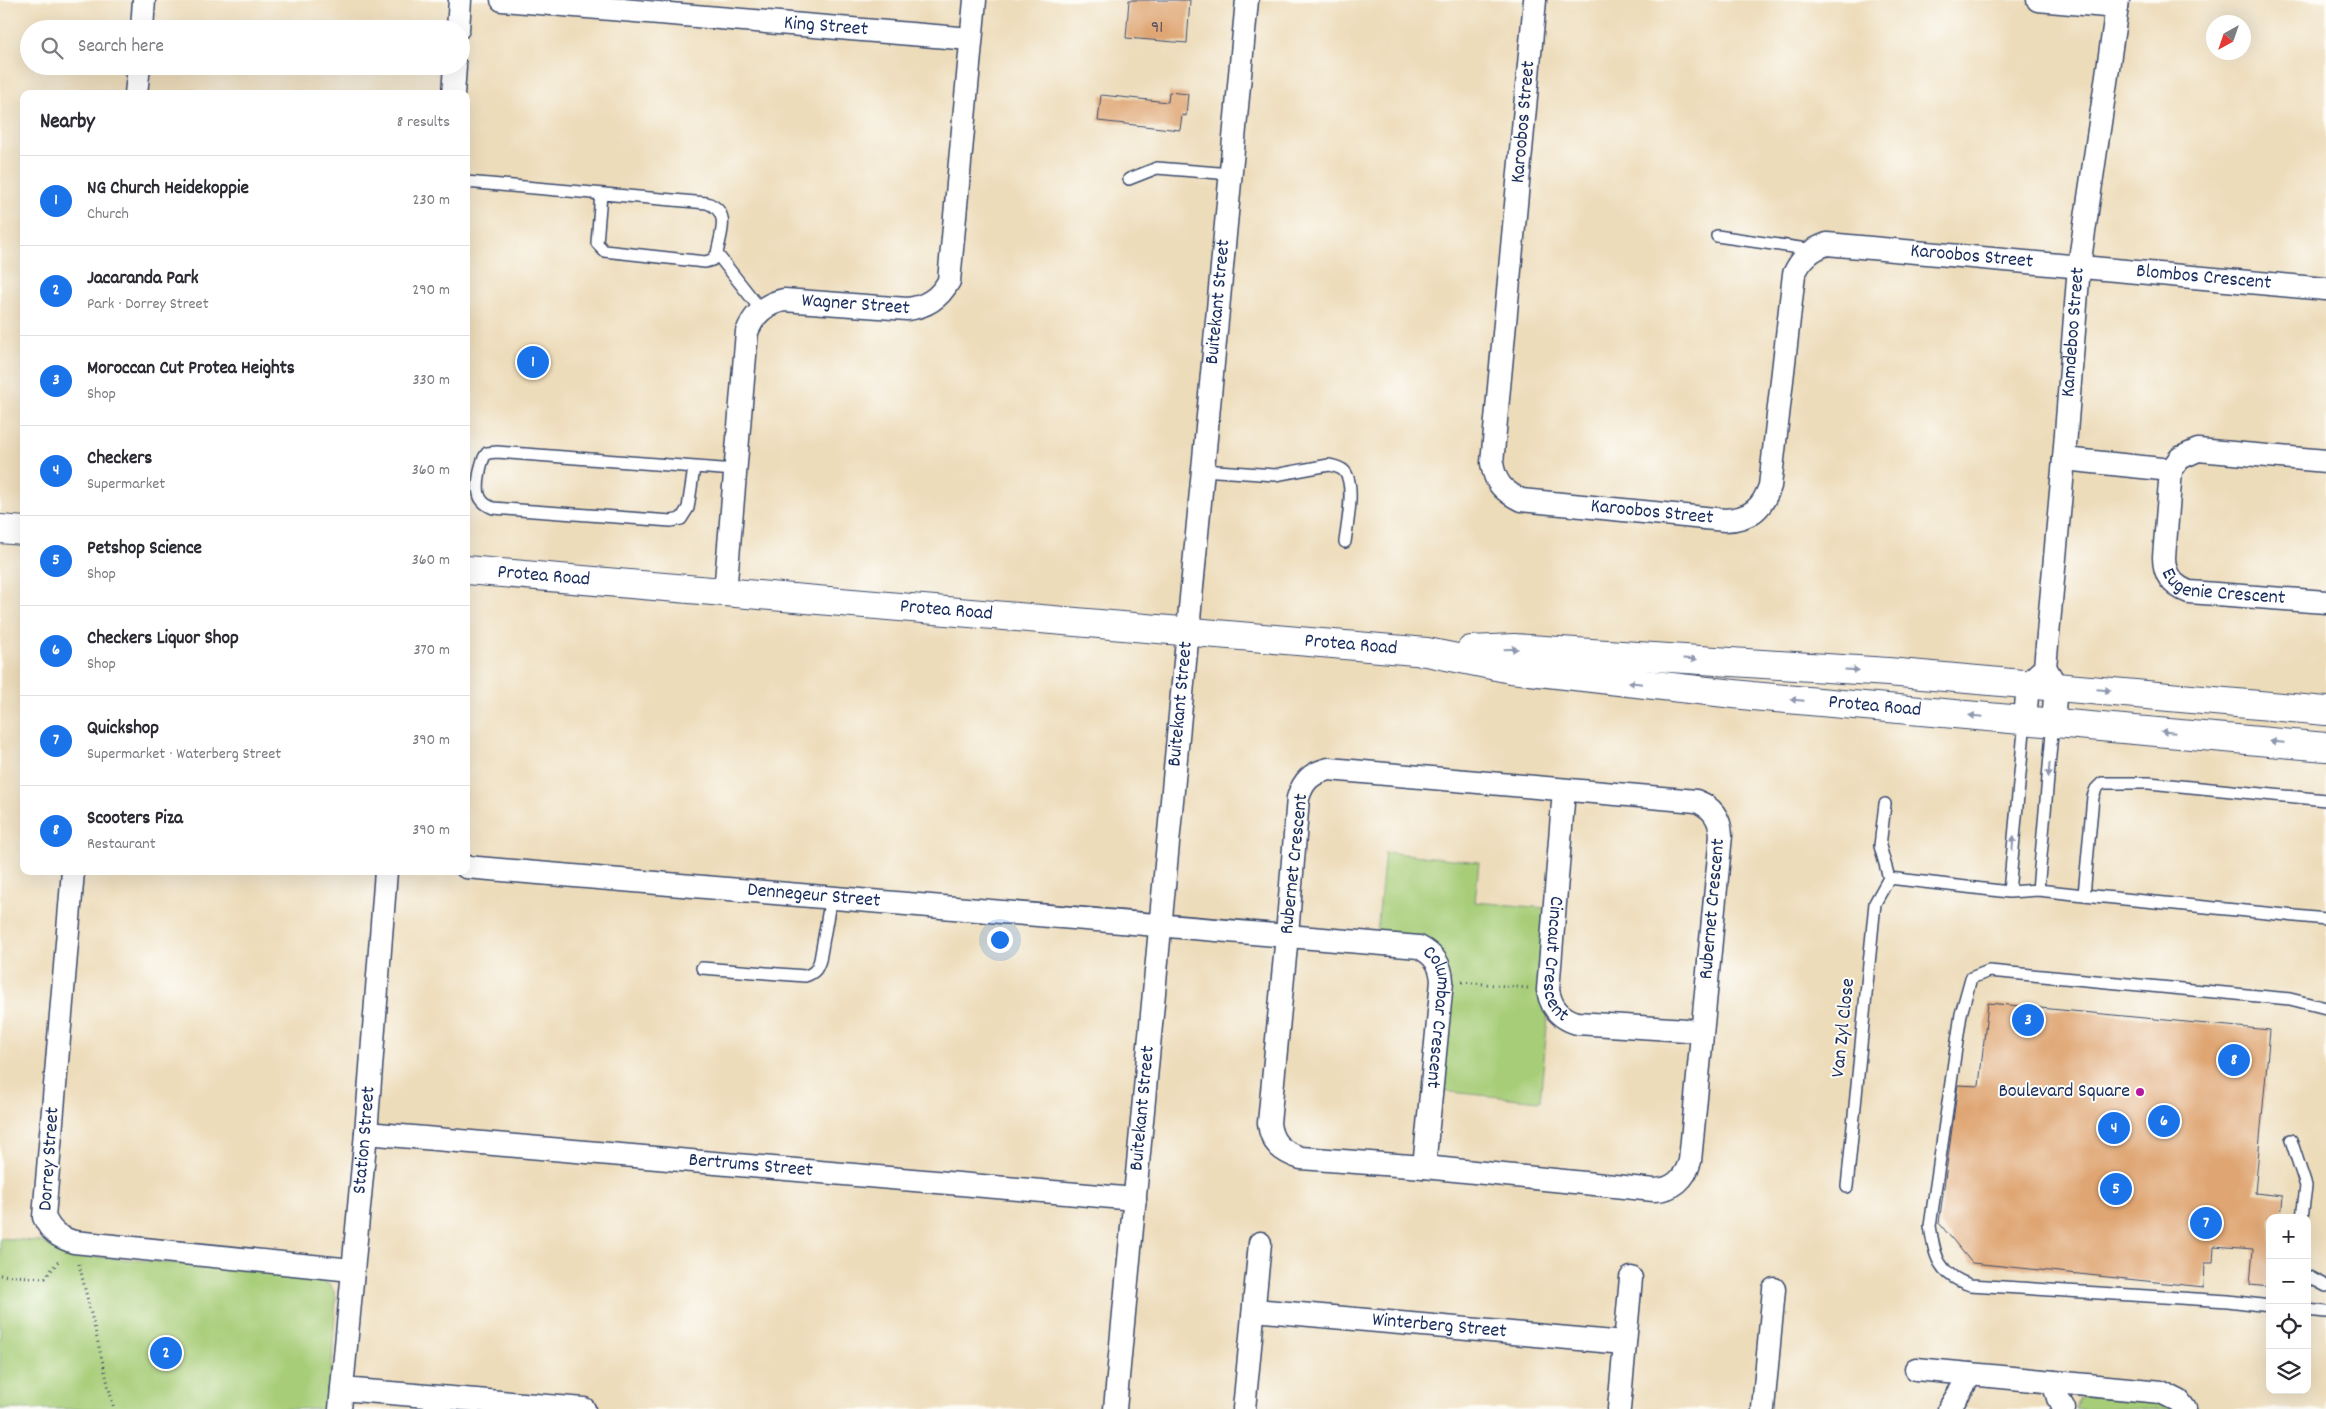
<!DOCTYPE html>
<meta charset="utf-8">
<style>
:root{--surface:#fff;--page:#f7f7f7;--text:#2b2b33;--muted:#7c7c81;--line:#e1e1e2;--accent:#1a73e8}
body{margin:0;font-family:Dekko,sans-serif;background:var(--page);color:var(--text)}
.controls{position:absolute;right:15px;bottom:15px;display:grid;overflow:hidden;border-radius:10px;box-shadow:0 5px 20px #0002}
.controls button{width:45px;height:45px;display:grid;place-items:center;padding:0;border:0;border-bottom:1px solid var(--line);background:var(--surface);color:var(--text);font:25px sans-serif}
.compass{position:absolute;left:2206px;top:15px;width:45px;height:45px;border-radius:50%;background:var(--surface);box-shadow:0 5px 20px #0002;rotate:220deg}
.you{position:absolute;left:999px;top:939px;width:18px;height:18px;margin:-12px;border:4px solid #fff;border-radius:50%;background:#1a73e8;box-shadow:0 0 0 8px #1a73e833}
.badge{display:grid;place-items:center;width:32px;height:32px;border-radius:50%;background:var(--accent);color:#fff;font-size:16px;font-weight:700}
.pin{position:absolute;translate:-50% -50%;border:2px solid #fff;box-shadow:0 1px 5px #0006}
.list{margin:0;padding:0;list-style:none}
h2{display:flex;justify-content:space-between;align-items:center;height:65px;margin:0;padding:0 20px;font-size:21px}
h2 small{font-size:16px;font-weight:400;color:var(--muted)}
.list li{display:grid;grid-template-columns:32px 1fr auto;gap:15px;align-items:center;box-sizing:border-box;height:90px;padding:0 20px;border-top:1px solid var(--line)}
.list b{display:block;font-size:19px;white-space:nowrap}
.list p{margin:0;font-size:16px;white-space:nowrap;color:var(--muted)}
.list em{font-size:16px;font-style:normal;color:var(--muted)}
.icon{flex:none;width:28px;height:28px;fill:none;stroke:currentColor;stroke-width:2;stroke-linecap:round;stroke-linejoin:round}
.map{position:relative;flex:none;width:2326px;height:1409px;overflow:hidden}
.search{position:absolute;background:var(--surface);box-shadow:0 5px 20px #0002;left:20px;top:20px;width:450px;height:55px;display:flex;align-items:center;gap:12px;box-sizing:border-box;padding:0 18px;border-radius:28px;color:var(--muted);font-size:19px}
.panel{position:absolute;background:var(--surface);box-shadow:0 5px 20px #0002;left:20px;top:90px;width:450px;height:785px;border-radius:10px}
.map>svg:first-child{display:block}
.green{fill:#a7cd78;stroke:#617e6b}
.building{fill:#dfa572}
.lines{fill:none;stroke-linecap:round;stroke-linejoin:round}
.lane-casing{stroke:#3a496c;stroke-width:14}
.street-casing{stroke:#3a496c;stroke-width:25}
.secondary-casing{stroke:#3a496c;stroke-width:30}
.path{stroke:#3a496c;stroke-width:3;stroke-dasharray:1 4;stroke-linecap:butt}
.lane{stroke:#fff;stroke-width:11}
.street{stroke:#fff;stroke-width:22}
.secondary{stroke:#fff;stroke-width:28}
.oneway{fill:#8d97ae}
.poi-dot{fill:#b5179e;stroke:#fdfcf7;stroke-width:2}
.labels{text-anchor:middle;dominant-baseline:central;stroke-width:4;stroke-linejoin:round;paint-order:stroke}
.number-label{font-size:18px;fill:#4c4c63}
.street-label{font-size:20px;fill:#1b2f5e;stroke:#fdfcf7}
.poi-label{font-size:20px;fill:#1b2f5e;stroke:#fdfcf7;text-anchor:end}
</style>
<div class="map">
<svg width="2326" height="1409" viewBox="0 0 2326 1409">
<rect width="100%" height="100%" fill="#fdfcf7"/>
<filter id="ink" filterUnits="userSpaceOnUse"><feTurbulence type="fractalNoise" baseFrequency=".02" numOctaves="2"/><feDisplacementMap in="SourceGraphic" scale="10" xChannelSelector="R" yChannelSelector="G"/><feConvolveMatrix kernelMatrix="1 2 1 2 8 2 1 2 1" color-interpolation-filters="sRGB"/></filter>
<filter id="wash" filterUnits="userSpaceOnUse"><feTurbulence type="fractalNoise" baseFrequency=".0096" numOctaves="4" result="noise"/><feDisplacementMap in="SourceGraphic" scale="20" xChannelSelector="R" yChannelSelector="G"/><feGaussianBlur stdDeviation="1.12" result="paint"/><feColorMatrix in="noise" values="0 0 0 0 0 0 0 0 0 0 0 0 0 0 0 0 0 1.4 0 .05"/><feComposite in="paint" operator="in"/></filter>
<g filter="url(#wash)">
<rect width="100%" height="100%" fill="#eddcba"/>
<path class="green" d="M1385,852L1479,862L1475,902L1546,908L1548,1017L1540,1101L1440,1091L1450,979L1377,933Z
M0,1238L44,1242L53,1249L65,1254L313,1275L312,1280C325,1279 333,1285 336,1298L329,1409H0Z
M2086,1395L2154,1400L2174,1409H2075L2078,1400Z"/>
<g id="blocks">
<path class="building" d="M1129,0H1190L1187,43L1126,38Z
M1169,92L1188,94L1186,116L1182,115L1180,130L1098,121L1101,95L1168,102Z
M1988,1003L2270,1030L2255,1193L2283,1196L2281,1218H2270V1287L2250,1285L2253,1249L2214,1246L2213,1263H2205L2204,1287L1972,1263L1939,1223L1958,1085L1979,1086Z"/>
</g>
</g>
<g filter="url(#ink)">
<use href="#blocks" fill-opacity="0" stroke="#3a496c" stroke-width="1"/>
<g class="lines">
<defs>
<path id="lane" d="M1129,179L1157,168L1231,174
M466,182L707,203C732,212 720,234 717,254L761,310
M601,194L597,243L604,251L705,262L712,260L717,254
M1717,236L1814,250
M694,468L688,508L681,519L671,521L493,508C488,506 484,504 481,499C475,490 480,461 487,453L497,452L735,470
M1202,470L1275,475L1329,465C1334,466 1340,467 1344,471C1356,483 1347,525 1345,542
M1889,878L2009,892L2038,890L2084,895L2093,797L2096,789L2102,783H2149L2326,800
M2038,890L2053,722
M2009,892L2025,720
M2084,895L2326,919
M702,968L805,976C815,973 817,969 820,960L831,897
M2291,1140L2306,1186L2302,1218
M1847,1187L1875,903L1889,878L1880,846L1885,804
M2307,1276L2326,1286
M2270,1306L2228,1301L1970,1285C1938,1274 1935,1257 1930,1226L1961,1014L1971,978L1989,971L2290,999L2326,1008
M2307,1310L2326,1312"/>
<g id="street">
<path id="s1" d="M502,0L971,39"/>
<path id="s2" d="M1535,0L1492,463C1495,483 1503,491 1521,500L1725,520C1750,519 1762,509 1770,486L1794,274C1801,259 1810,250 1827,244L2326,289"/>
<path d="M2038,0L2117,7"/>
<path d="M142,29L144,0"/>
<path d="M458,29L460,0"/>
<path d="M136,94L139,66"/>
<path d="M453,94L455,66"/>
<path d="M2064,459L2171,470L2180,458L2198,450L2326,461"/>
<path id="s3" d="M2171,470L2164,557C2164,575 2173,586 2189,592L2326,602"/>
<path id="s4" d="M725,593L747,332C754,314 765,304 784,300L907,309C926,307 939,299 949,281L975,0"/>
<path d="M2025,720L2028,684L2039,673"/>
<path id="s5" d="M2053,722L2056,686L2045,667L2064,459L2079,266L2118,0"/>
<path d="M1329,769L1696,801C1712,807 1720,818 1721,835L1690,1161C1685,1179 1673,1190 1654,1190L1424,1167L1301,1158C1282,1152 1271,1143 1269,1123L1287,935L1298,798C1303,781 1311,773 1329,769Z"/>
<path id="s6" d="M1564,790L1548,990C1551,1008 1560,1018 1577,1023L1702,1031"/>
<path id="s7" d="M466,867L1419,947C1434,955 1441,964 1442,981L1424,1167"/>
<path d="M73,871L44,1217C51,1232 58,1237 74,1242L352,1270"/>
<path id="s8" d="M366,1133L1135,1199"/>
<path id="s9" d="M1254,1310L1624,1343"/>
<path d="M1916,1369L2161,1392L2179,1401L2185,1409"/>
<path d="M2053,1382L2058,1398L2064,1409"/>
<path d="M342,1389L584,1409"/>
<path id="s10" d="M340,1409L366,1133L386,871"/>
<path id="s11" d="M1115,1409L1247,0"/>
<path d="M1244,1409L1260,1243"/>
<path d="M1619,1409L1631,1278"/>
<path d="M1763,1409L1774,1289"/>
<path d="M1949,1409L1971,1374"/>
</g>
<g id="secondary">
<path d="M0,529L24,531"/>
<path id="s12" d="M466,570L1427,652L1511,669L1752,696L2326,747"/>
<path d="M1471,650L1514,648L1888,672L2326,711"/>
</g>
</defs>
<use href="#lane" class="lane-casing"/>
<use href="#street" class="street-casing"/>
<use href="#secondary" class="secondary-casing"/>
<path class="path" d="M1462,982L1528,988
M79,1264L114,1409
M0,1275L45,1278L60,1259"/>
<use href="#lane" class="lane"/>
<use href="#street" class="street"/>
<use href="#secondary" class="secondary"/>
</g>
<defs><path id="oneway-solid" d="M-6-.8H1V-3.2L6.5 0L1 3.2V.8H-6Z" transform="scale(1.25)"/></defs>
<g class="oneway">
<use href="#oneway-solid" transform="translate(1511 649) rotate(-1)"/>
<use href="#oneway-solid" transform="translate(1690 659) rotate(3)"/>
<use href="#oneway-solid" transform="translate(1852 670) rotate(4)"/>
<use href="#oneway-solid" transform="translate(1635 683) rotate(-174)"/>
<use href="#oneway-solid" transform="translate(2104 690) rotate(5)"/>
<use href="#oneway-solid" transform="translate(1797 700) rotate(-175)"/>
<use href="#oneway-solid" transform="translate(1976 716) rotate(-175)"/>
<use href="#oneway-solid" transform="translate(2168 732) rotate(-175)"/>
<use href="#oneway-solid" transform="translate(2277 742) rotate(-175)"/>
<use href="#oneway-solid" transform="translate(2049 770) rotate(95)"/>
<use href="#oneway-solid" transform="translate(2013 843) rotate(-85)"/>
</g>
</g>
<circle class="poi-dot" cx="2140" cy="1092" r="5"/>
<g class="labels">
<g class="number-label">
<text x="1157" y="28">91</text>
</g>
<g class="street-label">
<text stroke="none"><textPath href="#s1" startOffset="325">King Street</textPath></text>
<text transform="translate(1524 122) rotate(-85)">Karoobos Street</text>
<text stroke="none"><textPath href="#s2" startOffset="1185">Karoobos Street</textPath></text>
<text stroke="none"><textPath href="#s2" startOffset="1418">Blombos Crescent</textPath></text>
<text stroke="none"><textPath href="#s11" startOffset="1112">Buitekant Street</textPath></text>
<text stroke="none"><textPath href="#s4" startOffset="385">Wagner Street</textPath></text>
<text stroke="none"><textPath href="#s5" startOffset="394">Kamdeboo Street</textPath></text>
<text stroke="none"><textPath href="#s2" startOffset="646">Karoobos Street</textPath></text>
<text stroke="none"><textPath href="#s12" startOffset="78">Protea Road</textPath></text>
<text stroke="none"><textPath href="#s3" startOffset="165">Eugenie Crescent</textPath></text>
<text stroke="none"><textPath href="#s12" startOffset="482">Protea Road</textPath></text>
<text stroke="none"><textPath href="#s12" startOffset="888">Protea Road</textPath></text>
<text stroke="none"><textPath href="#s11" startOffset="708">Buitekant Street</textPath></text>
<text stroke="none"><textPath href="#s12" startOffset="1416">Protea Road</textPath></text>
<text transform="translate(1295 864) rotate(-84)">Rubernet Crescent</text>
<text stroke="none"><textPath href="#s7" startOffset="349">Dennegeur Street</textPath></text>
<text transform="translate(1713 909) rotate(-85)">Rubernet Crescent</text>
<text stroke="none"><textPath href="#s6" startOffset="171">Cincaut Crescent</textPath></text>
<text stroke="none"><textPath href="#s7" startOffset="1035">Columbar Crescent</textPath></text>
<text transform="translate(1844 1028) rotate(-84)">Van Zyl Close</text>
<text stroke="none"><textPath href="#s11" startOffset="302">Buitekant Street</textPath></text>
<text stroke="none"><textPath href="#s10" startOffset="270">Station Street</textPath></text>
<text transform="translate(50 1159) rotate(-86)">Dorrey Street</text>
<text stroke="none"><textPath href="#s8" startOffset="386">Bertrums Street</textPath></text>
<text stroke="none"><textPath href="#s9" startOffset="186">Winterberg Street</textPath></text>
</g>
<g class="poi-label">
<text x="2130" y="1092">Boulevard Square</text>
</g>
</g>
</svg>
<div class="controls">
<button>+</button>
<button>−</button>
<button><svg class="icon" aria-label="locate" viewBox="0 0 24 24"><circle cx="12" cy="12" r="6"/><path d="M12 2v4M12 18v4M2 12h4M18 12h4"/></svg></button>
<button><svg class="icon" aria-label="layers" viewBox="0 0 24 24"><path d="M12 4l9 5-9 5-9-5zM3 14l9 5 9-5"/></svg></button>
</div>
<svg class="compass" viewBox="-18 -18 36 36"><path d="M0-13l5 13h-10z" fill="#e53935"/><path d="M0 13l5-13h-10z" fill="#7c7c81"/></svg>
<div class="you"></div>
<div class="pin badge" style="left:533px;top:362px">1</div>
<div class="pin badge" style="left:166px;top:1353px">2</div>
<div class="pin badge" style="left:2028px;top:1020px">3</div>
<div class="pin badge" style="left:2114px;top:1128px">4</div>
<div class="pin badge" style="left:2116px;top:1189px">5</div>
<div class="pin badge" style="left:2164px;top:1121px">6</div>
<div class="pin badge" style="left:2206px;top:1223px">7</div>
<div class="pin badge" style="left:2234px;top:1060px">8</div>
<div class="search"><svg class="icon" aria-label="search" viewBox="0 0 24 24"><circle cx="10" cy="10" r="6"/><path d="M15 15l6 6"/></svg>Search here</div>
<section class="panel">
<h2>Nearby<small>8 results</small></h2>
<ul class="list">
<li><span class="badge">1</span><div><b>NG Church Heidekoppie</b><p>Church</p></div><em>230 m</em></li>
<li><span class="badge">2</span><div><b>Jacaranda Park</b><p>Park · Dorrey Street</p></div><em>290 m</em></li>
<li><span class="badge">3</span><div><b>Moroccan Cut Protea Heights</b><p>Shop</p></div><em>330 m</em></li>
<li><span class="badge">4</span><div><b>Checkers</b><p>Supermarket</p></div><em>360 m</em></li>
<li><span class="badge">5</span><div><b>Petshop Science</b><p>Shop</p></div><em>360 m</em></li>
<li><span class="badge">6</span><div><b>Checkers Liquor Shop</b><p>Shop</p></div><em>370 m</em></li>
<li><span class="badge">7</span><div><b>Quickshop</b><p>Supermarket · Waterberg Street</p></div><em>390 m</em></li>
<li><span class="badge">8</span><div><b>Scooters Piza</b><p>Restaurant</p></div><em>390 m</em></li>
</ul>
</section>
</div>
